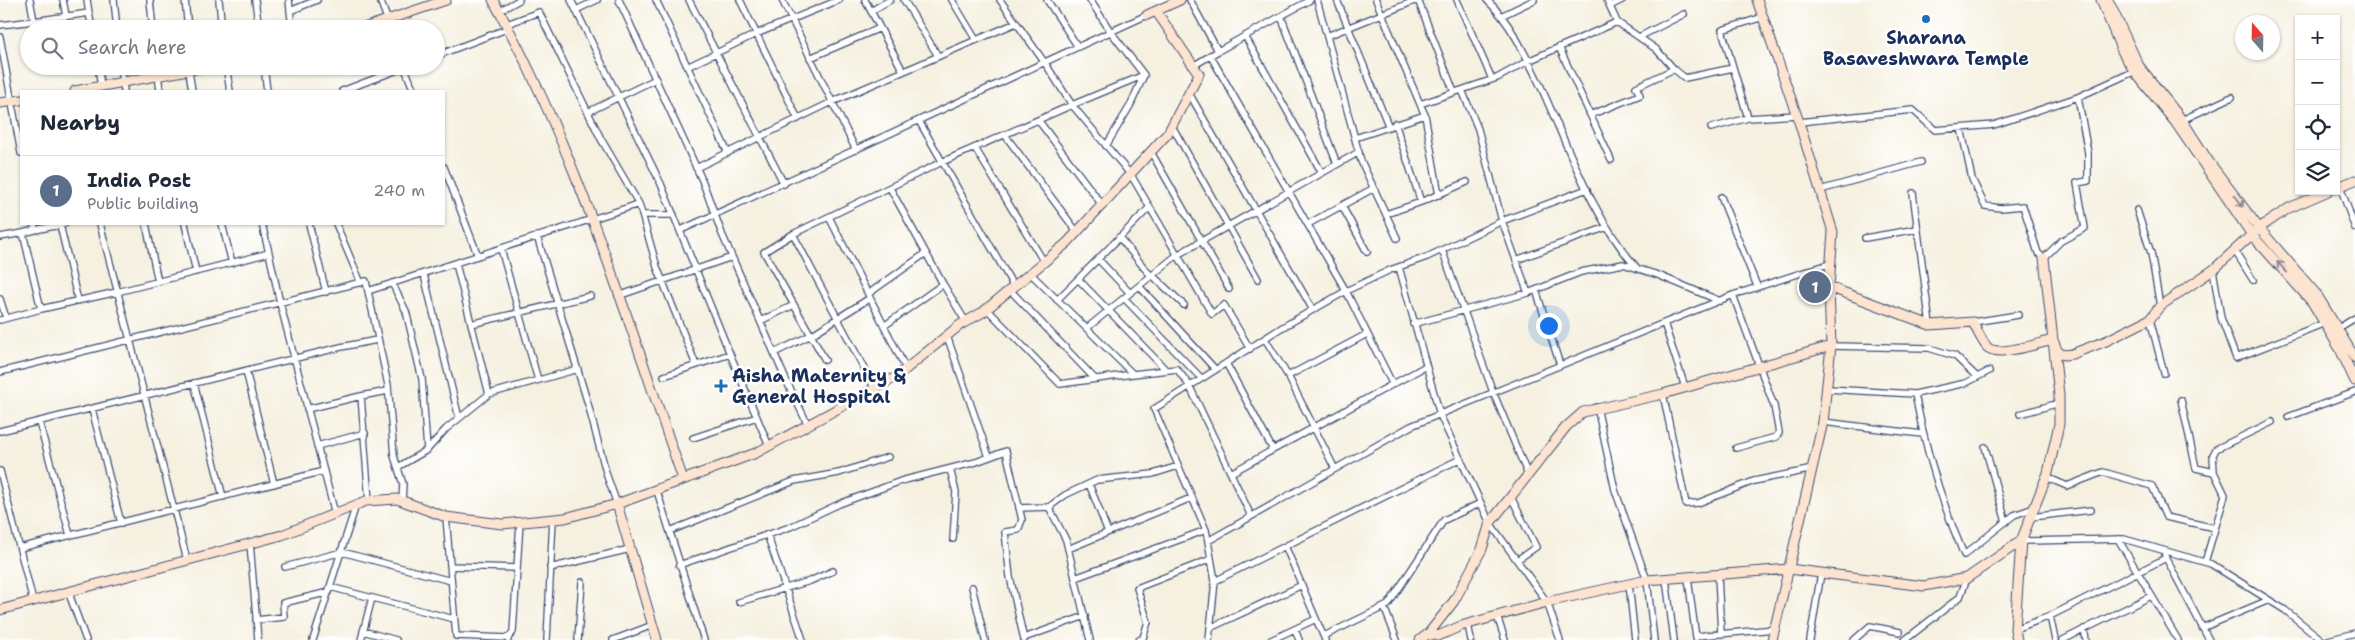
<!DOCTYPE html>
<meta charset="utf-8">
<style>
:root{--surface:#fff;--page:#f2f2f3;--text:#1f2937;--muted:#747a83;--line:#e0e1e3;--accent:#0b8043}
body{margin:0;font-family:"Shantell Sans",sans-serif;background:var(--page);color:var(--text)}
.controls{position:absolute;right:15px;top:15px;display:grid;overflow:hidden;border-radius:0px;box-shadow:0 1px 4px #0004}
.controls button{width:45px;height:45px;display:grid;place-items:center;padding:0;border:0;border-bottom:1px solid var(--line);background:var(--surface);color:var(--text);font:25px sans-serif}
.compass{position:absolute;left:2235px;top:15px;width:45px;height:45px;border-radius:50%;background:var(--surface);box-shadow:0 1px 4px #0004;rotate:340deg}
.you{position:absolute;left:1548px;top:325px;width:18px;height:18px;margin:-12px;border:4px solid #fff;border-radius:50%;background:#1a73e8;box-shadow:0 0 0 8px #1a73e833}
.badge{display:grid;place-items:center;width:32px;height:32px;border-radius:50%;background:var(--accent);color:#fff;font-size:16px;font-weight:700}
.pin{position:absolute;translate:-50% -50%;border:2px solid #fff;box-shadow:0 1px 5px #0006}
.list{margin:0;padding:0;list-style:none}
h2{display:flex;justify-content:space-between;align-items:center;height:65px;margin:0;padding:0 20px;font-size:21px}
h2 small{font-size:16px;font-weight:400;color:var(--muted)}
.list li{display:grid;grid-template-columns:32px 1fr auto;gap:15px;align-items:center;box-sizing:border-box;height:70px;padding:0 20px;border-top:1px solid var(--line)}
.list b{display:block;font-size:19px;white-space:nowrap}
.list p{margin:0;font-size:16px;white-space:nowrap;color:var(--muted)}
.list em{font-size:16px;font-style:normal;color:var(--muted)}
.icon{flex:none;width:28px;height:28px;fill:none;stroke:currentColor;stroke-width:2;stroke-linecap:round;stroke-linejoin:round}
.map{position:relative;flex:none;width:2355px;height:640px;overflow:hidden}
.search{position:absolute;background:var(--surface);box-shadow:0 1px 4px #0004;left:20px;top:20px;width:425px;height:55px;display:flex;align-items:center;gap:12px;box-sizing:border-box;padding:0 18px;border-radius:28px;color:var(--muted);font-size:19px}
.panel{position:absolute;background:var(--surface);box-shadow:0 1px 4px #0004;left:20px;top:90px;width:425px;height:135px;border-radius:0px}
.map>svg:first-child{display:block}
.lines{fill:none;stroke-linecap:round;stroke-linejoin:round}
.street-casing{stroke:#3c4c71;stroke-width:8}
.secondary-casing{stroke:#3c4c71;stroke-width:11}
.street{stroke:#fff;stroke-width:5.5}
.secondary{stroke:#fde4d1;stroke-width:9}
.oneway{stroke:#8c8a98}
.poi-dot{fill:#1f6fb2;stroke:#fff;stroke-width:2}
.labels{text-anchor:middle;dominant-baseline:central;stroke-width:5;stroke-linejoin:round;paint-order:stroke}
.poi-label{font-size:18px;font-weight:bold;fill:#1b2f5e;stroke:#fff}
</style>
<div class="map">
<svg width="2355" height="640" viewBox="0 0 2355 640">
<rect width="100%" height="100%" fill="#fff"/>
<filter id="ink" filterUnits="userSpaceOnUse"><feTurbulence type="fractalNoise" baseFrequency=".02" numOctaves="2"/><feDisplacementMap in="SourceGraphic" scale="10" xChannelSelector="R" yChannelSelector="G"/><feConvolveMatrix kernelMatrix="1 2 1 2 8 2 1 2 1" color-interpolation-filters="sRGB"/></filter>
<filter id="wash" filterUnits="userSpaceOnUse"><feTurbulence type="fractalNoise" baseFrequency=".0096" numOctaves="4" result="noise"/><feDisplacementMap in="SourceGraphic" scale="20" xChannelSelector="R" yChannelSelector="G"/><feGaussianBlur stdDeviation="1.12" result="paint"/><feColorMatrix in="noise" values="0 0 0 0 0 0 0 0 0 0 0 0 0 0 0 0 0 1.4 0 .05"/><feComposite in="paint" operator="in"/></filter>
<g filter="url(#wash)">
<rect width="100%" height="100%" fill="#f5f0df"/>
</g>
<g filter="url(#ink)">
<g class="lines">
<defs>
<path id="street" d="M63,0L66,16
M87,0L89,13
M114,0L117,29
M150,0L153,29
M185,0L188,29
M219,0L222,29
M255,0L259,29
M289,0L292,29
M380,0L391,29
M571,0L661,184L730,354
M619,0L702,180L722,234L786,380L808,425
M656,0L728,153
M689,0L784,184
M740,0L798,119
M782,0L856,150
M865,0L903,71
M904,0L938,56
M952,0L976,40
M1000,0L1045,63L1072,105L1144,75
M1047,0L1078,47
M1090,0L1111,32L1144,75L1130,106L1106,146
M1190,0L1218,51L1193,66
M1317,0L1361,161L1397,238
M1337,0L1388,125
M1376,0L1420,104
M1418,0L1454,92
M1457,0L1492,79
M1487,0C1512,24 1526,56 1541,87C1569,149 1592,217 1637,268
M1607,0L1617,22L1656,49L1674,69L1685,78L1733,68
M1610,6L1622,0
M576,10L597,0
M290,11L317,0
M499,11L519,0
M871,11L890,0
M1503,15L1534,0
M1281,16L1337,164
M1763,17L1722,30L1748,118L1797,115
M34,21L89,13L92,29
M507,24L539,12L601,139L639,204L657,267L696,365
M0,25L34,21L30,0
M1245,36L1322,173
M1327,36L1417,0
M0,37L21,153
M1639,37L1684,14
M1559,47L1611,160
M1218,51L1310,0
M1210,55L1346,291L1392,383
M436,56L509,28
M810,58L880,28
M98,66L101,87
M121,66L124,91
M157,66L160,91
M226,66L230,91
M264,66L267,91
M404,66L414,91
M687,67L756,34L839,0
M189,71L192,91
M1462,90L1478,129L1502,221L1528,293
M342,91L408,66
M1189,93L1313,310
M588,112L656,79
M1425,115L1439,195
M1590,115L1640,95L1636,87L1674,69
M1038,120L1103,206
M2182,120L2232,97
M919,121L1014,287
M1799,122L1913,110L1935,130L1994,125L2078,97L2135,71
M1395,123L1421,202L1467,182
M1172,126L1258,279
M1711,128L1748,118
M1961,128L1972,179L1985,206L2001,208L2023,206L2038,253L2044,258L2061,241L2085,228L2077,183L2088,181V153L2078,97
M1005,135L1077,232
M1355,138L1425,115L1420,104L1497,78L1528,61L1617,22
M975,148L1044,262
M1151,152L1229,289
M444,167L478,256
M696,168L832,102L1016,23
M2340,186L2355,228
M890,188L943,284
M1820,190L1921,162
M1913,193L1930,325
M1721,197L1757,286
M1342,206L1367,252
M2137,210L2151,253L2160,306
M1386,214L1421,202
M642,215H674
M829,217L906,369
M100,224L187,560
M146,224L158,282
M185,224L196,272
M222,224L232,263
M262,224L269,253
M309,224L326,292
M336,224L361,283
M1308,224L1374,188
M60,225L78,301
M35,230L64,224
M681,230L1147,15
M793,234L764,252L825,360
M537,236L588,404L607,476L617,504
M0,237L23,233
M1119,237L1151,276
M1865,238L1917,229
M501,249L538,380
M1442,250L1493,392L1528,475
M2235,251L2253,280
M1098,259L1130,293
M1516,260L1607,227
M456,264L489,394
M1399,267L1440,415L1490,523L1547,602L1560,640
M2213,270L2221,318L2236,358L2325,323
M1030,273L1133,374L1177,369L1189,385L1251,516
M424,275L459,418
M1152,275L1184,305
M1078,279L1166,370
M392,283L406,311L422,379L427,450
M1139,286L1215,369
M1010,290L1095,379
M1536,290L1560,365
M368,291L388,385L394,456L403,484L402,501
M868,294L926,253
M1733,295L1774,406L1779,433L1776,437L1736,448
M618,296L732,257
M1124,298L1201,378
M0,299L6,318
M1057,300L1150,207
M41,309L117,292L269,253L280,303L335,514
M987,309L1060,384L1133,374
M2150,319L2164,373
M0,320L41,309L23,233L35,230L34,224
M760,321L794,305
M1973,322L2018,315
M1664,323L1685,387
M471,324L590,296
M1413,324L1528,293L1581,272L1623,264L1658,275L1720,301
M884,326L943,284L966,322
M1087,328L1177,255L1359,152
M2337,329L2355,318
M947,336L989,457
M1265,339L1288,376L1335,469
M1831,346L1929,348L1955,356L1977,377
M774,353L811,335L870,298
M1226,363L1273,450
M246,371L274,484
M0,372L366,281L368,291L639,204
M664,376L730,354L769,446
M1288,376L1367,334
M194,383L223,497
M875,389L793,234L942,162L1072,105L1131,175L1212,314L1224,305L1250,349
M1827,389L1915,394C1925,449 1942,503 1964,555L2014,515L2034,508
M1663,394L1686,504L1698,503L1754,481L1813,469
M1915,394L1966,383L1989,371
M361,396L388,391
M2181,400L2196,468L2214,472L2225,495L2205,562
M1597,407L1615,490L1647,580L1654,640
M92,409L121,523
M307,409L361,396L369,501
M2020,414L2059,403
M2288,417L2355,392
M39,422L70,535
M1823,422L1922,434
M0,431L341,347L377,340
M693,438L757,417
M317,446L365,433
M1985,447L2006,522
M398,467L427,450L446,429L489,394L578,369
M950,469L956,492L953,539
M0,471L33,601
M2214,472L2213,455L2216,449L2272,422
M1231,473L1426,366
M2046,477L2067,486L2103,472L2152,486L2166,517L2215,528
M1089,484L1108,532
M657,491L704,640
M1511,497L1536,547L1517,560
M1049,507L1065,495L1097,480L1153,474L1178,466
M1019,508L1049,507L1066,540L1090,640
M446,517L456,636L508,638V640
M2031,517L2091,510
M670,531L794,481L839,473L888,457
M767,534L803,640
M2118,539L2178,640
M1208,541L1411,426L1733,295L1829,264
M2021,541L2124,539L2211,564L2285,610L2322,640
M250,543L258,640
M20,548L324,471
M1286,548L1325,640
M1068,549L1191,498
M2165,556L2209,640
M679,565L790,527L839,504L901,481L976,462L1006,451L1022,520L1018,530L1005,532L1010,577L1024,640
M450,566L517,568
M285,567L342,552L451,581
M550,568L630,549
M1718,575L1721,634
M1075,578L1206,530
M1688,578L1696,638
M1666,579L1674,640
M1215,581L1460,459
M1629,584L1635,640
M330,587L454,619
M972,587L985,640
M68,591L86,640
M739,602L810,581L833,571
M1384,607L1397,640
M1497,616L1505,640
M2050,616L2055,640
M256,620L284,617L283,603L329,592
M1468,624L1471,640
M1210,628L1302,585
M2202,628L2269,600
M1295,629L1299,640
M2015,629L2050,616L2166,558
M2084,629L2086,640
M363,631L396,640
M1324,636L1388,605L1444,520L1481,503
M1696,636L1775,629
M508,638L513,632L520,522
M1024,638L1085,616
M313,640L356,505
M361,640L372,598
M547,640L553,519
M578,640L582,582
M613,640L653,625
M1139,640L1143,638L1148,622L1137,588L1211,559
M1209,640L1215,581L1206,530L1154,409L1281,328L1346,291L1390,270L1427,257L1502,221L1587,189
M1271,640L1316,619
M1810,640L1821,573
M1854,640L1870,626L1900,632
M1905,640L1960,597L1967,578
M2063,640L2151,596
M2328,640L2355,633"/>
<path id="secondary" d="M493,0C577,150 626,317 683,479
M1757,0L1799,122L1833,232L1829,287L1831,346L1823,422L1772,640
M2101,0L2122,51L2134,71L2175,122L2252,235L2312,302L2340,349L2355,381
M2108,0L2139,66L2182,120L2209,162L2259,228L2317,295L2355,358
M1147,15L1180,0
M361,29L446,0
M75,91L210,66
M0,103L21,100
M2336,188L2355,180
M1829,287L1930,325L1973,322C1977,330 1981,340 1987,347C1997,358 2039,343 2053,340L2058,352L2064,355L2072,354L2106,341L2150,319L2160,306L2213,270L2259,228L2289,208L2328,191
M617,504L657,640
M0,610L282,535L366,501L397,499L446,517L502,524L565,518L617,504L756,453L896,377L960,325L983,312L1067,243L1168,133L1199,74L1156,11
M1429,633L1438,636L1461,626L1547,602L1647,580L1789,569L1924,586L1967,578L2021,541
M1420,640L1429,633L1454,601L1482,549L1490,523L1566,427L1583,412L1663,394L1831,346
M2017,640L2015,629L2021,541L2048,473L2059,424V395L2044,258"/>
</defs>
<use href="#street" class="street-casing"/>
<use href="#secondary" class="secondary-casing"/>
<use href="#street" class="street"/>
<use href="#secondary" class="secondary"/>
</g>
<defs><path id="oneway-shaft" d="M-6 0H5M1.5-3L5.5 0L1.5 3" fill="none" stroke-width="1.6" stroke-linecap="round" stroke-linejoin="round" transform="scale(1.25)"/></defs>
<g class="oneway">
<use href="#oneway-shaft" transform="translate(2239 201) rotate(53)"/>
<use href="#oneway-shaft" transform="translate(2282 267) rotate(-133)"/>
</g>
</g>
<g class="poi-dot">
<circle cx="1926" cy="19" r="5"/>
<path d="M718.5 378.5h5v5h5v5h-5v5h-5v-5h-5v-5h5z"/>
</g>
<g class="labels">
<g class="poi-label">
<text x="1926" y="38">Sharana<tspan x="1926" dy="21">Basaveshwara Temple</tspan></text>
<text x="732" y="376" text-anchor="start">Aisha Maternity &amp;<tspan x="732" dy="21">General Hospital</tspan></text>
</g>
</g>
</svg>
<div class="controls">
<button>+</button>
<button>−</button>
<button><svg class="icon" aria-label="locate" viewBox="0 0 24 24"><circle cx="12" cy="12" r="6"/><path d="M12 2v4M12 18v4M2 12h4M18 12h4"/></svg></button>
<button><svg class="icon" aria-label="layers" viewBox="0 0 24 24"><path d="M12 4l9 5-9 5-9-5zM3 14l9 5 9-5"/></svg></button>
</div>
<svg class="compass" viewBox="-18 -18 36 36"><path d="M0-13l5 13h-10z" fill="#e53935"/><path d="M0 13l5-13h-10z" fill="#747a83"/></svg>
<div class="you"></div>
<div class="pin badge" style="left:1815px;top:287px;background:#5c6f8a">1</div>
<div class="search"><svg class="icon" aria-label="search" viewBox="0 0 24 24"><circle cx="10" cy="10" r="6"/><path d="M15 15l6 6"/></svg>Search here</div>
<section class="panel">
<h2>Nearby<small></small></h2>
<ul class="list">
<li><span class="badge" style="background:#5c6f8a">1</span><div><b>India Post</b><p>Public building</p></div><em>240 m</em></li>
</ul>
</section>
</div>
